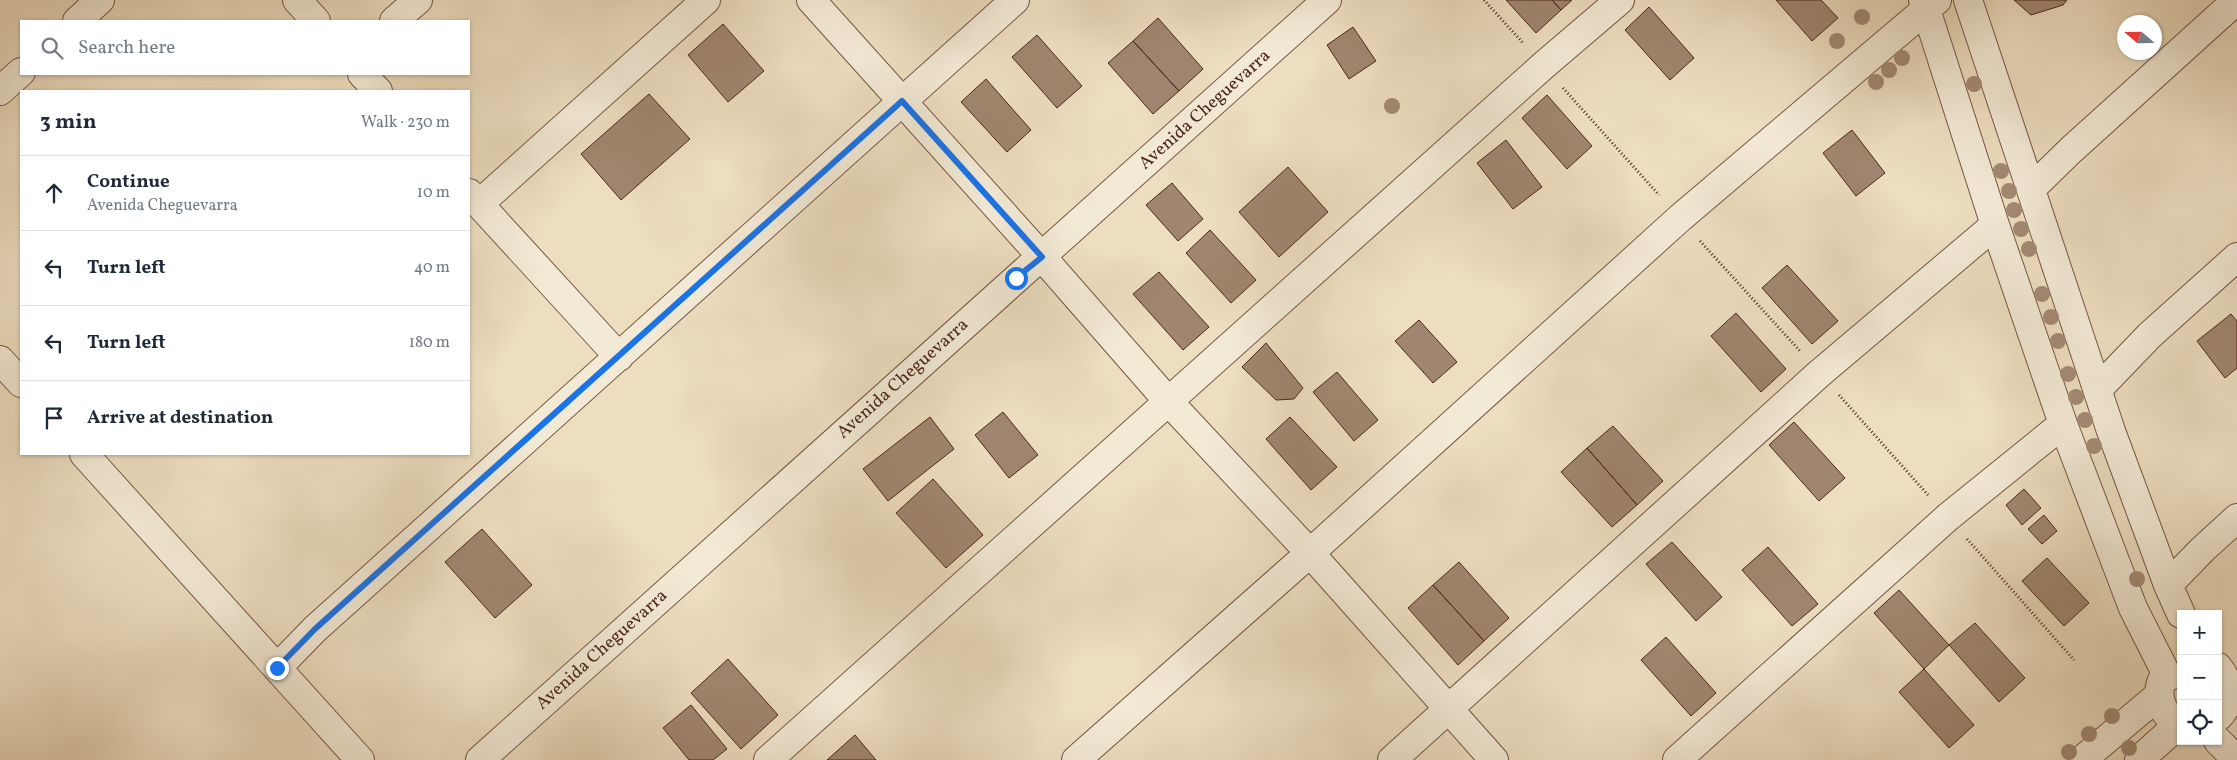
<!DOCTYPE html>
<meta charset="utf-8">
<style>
:root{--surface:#fff;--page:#f6f6f7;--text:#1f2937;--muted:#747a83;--line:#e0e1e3}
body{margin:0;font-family:Vollkorn,serif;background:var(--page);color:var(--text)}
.controls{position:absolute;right:15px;bottom:15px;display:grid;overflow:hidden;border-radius:0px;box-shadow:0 1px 4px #0004}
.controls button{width:45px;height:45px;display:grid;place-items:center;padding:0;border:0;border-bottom:1px solid var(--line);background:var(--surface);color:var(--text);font:25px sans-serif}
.compass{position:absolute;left:2117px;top:15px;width:45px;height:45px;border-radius:50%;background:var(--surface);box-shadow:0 1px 4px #0004;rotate:290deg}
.stop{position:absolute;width:15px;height:15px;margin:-11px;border:4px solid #1a73e8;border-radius:50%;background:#fff}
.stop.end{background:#1a73e8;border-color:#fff;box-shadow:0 1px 5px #0008}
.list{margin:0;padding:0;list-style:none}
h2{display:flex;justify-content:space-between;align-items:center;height:65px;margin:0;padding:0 20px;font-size:21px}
h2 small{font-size:16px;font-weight:400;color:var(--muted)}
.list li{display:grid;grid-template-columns:32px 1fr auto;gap:15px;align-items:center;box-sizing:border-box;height:75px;padding:0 20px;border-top:1px solid var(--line)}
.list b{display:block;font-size:19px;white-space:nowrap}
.list p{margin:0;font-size:16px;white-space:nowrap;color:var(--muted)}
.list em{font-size:16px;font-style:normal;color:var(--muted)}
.icon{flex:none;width:28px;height:28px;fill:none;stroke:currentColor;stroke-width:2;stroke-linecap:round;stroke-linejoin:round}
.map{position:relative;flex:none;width:2237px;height:760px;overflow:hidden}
.search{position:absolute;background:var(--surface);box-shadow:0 1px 4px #0004;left:20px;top:20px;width:450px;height:55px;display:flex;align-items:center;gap:12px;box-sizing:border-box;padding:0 18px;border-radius:0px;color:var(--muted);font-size:19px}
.panel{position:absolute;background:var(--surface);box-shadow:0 1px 4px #0004;left:20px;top:90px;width:450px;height:365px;border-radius:0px}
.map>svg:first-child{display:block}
.building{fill:#a08670;stroke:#4c271a}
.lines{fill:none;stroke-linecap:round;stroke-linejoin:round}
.street-casing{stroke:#745544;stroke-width:30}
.path{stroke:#4c271a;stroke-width:3;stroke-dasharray:1 2.5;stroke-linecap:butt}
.street{stroke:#f3ead6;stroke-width:28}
.tree{fill:#a38a74}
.route{stroke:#1a73e8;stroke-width:6}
.labels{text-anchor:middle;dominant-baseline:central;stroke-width:4.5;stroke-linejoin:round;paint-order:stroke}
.street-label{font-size:18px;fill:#4c271a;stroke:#f3ead6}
</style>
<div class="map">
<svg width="2237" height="760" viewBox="0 0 2237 760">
<rect width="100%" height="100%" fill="#eddec0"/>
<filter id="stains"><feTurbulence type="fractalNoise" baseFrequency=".004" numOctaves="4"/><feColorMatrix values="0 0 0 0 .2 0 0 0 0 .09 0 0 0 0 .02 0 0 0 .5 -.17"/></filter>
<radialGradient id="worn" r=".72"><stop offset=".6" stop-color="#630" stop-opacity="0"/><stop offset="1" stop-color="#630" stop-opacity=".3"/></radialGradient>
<path class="building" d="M1506,0H1552L1561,10L1536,33Z
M1552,0H1572L1561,10Z
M1776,0H1821L1838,18L1812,41Z
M2014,0H2067L2063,5L2031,15Z
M1649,7L1694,58L1670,80L1625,30Z
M1158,18L1203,69L1179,91L1133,41Z
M723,24L764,71L728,102L688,55Z
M1353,27L1376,61L1349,79L1327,45Z
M1037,35L1082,86L1057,108L1012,57Z
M1133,41L1179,91L1153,114L1108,63Z
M986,79L1031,130L1007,152L961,102Z
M649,94L690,139L621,200L581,154Z
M1547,95L1592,146L1567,169L1522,118Z
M1852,130L1885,173L1856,196L1823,153Z
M1506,140L1542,187L1513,209L1477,163Z
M1288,167L1328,212L1279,257L1239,212Z
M1172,183L1203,219L1178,241L1146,205Z
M1210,230L1256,280L1231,303L1186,253Z
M1787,265L1838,321L1812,344L1762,288Z
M1159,272L1209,327L1183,350L1133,294Z
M1736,313L1786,369L1761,392L1711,336Z
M2231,314L2237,321V368L2225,378L2197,341Z
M1419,320L1457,362L1433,383L1395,341Z
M1266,343L1303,388L1294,399L1276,400L1242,367Z
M1337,372L1378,420L1354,441L1313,392Z
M1003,412L1038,455L1009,478L975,435Z
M930,417L954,449L888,501L863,469Z
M1290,417L1337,467L1311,490L1266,439Z
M1794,422L1845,478L1819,501L1769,445Z
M1613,426L1663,481L1637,505L1587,448Z
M1587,448L1637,505L1612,527L1561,472Z
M933,479L983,535L946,568L896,513Z
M2024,489L2041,508L2022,525L2006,505Z
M2044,515L2057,531L2042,544L2028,529Z
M482,529L532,585L495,618L445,562Z
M1672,542L1722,597L1696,621L1646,564Z
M1768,547L1818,604L1792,626L1742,570Z
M2047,558L2089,603L2064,626L2022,581Z
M1459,562L1509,618L1484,641L1433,585Z
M1433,585L1484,641L1458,665L1408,608Z
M1899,590L1949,645L1924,669L1874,613Z
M1975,623L2025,678L1999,702L1949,645Z
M1666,637L1716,693L1691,716L1641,660Z
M728,659L778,715L741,749L691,693Z
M1924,669L1974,725L1949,748L1899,692Z
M691,705L727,749L713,760H689L663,728Z
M855,735L876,760H827Z"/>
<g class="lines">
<defs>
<path id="street" d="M297,0L316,21
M811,0L1042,257L1168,401L1310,553L1494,760
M1923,0L1995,225L2063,424L2133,608L2168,677
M1968,0L2111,431L2168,585L2181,614
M77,21L100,0
M394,21L418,0
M362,74L378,91
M0,91L21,72
M2032,188L2071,150L2237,0
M469,193L619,357
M479,204L706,0
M0,360L21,383
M2098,389L2150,335L2237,257
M84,454L360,760
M2168,585L2202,550L2237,518
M2218,667C2230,682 2233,703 2218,717
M277,668L315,629L1015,0
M2163,678C2154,696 2163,717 2181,725
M2218,741L2237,760
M480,760L1327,0
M768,760L1544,65L1620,0
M1076,760L1310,553L1680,218L1937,0
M1392,760L1820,373L1995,225
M1677,760L1948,517L2063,424
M2082,760L2159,695
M2139,760L2179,724"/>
</defs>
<use href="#street" class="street-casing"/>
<path class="path" d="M1484,0L1524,44
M1563,88L1659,195
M1700,241L1800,351
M1839,395L1928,495
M1967,539L2074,660"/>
<use href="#street" class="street"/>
</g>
<g class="tree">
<circle cx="1862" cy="17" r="8"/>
<circle cx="1837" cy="41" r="8"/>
<circle cx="1902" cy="58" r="8"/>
<circle cx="1889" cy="70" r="8"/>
<circle cx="1876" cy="82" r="8"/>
<circle cx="1974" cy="84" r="8"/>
<circle cx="1392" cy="106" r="8"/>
<circle cx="2001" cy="171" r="8"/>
<circle cx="2009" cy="191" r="8"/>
<circle cx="2014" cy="210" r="8"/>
<circle cx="2021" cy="229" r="8"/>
<circle cx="2029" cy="249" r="8"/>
<circle cx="2042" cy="294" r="8"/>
<circle cx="2051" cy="317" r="8"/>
<circle cx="2058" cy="341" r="8"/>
<circle cx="2068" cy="374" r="8"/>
<circle cx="2076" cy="397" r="8"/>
<circle cx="2085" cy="420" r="8"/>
<circle cx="2094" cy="446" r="8"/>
<circle cx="2137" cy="579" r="8"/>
<circle cx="2112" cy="716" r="8"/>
<circle cx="2089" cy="734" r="8"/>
<circle cx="2129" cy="748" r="8"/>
<circle cx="2069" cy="752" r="8"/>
</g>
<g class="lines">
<path class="route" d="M277,668L315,629L902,101L1042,257L1016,278"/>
</g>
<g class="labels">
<g class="street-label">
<text transform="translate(1205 110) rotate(-42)">Avenida Cheguevarra</text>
<text transform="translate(903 379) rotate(-42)">Avenida Cheguevarra</text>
<text transform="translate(602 650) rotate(-42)">Avenida Cheguevarra</text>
</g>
</g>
<rect width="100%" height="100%" filter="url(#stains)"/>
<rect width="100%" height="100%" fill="url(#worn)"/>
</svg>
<div class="controls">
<button>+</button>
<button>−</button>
<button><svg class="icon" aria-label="locate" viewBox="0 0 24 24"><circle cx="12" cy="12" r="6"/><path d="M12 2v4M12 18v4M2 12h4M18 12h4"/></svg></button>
</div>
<svg class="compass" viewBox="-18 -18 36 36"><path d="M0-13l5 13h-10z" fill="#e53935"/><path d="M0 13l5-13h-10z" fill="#747a83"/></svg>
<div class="stop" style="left:1016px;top:278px"></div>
<div class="stop end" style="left:277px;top:668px"></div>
<div class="search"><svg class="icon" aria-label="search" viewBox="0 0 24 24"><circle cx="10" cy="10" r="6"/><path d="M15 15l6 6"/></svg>Search here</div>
<section class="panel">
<h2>3 min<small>Walk · 230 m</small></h2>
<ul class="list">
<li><svg class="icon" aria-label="ahead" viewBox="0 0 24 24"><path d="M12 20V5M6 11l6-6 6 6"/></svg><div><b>Continue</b><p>Avenida Cheguevarra</p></div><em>10 m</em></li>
<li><svg class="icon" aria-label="left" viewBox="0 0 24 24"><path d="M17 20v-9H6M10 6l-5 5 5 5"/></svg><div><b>Turn left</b></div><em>40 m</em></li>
<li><svg class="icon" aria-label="left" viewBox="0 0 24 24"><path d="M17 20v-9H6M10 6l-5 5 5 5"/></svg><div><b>Turn left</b></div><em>180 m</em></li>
<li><svg class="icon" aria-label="arrive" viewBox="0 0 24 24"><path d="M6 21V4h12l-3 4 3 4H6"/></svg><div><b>Arrive at destination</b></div></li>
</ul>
</section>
</div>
